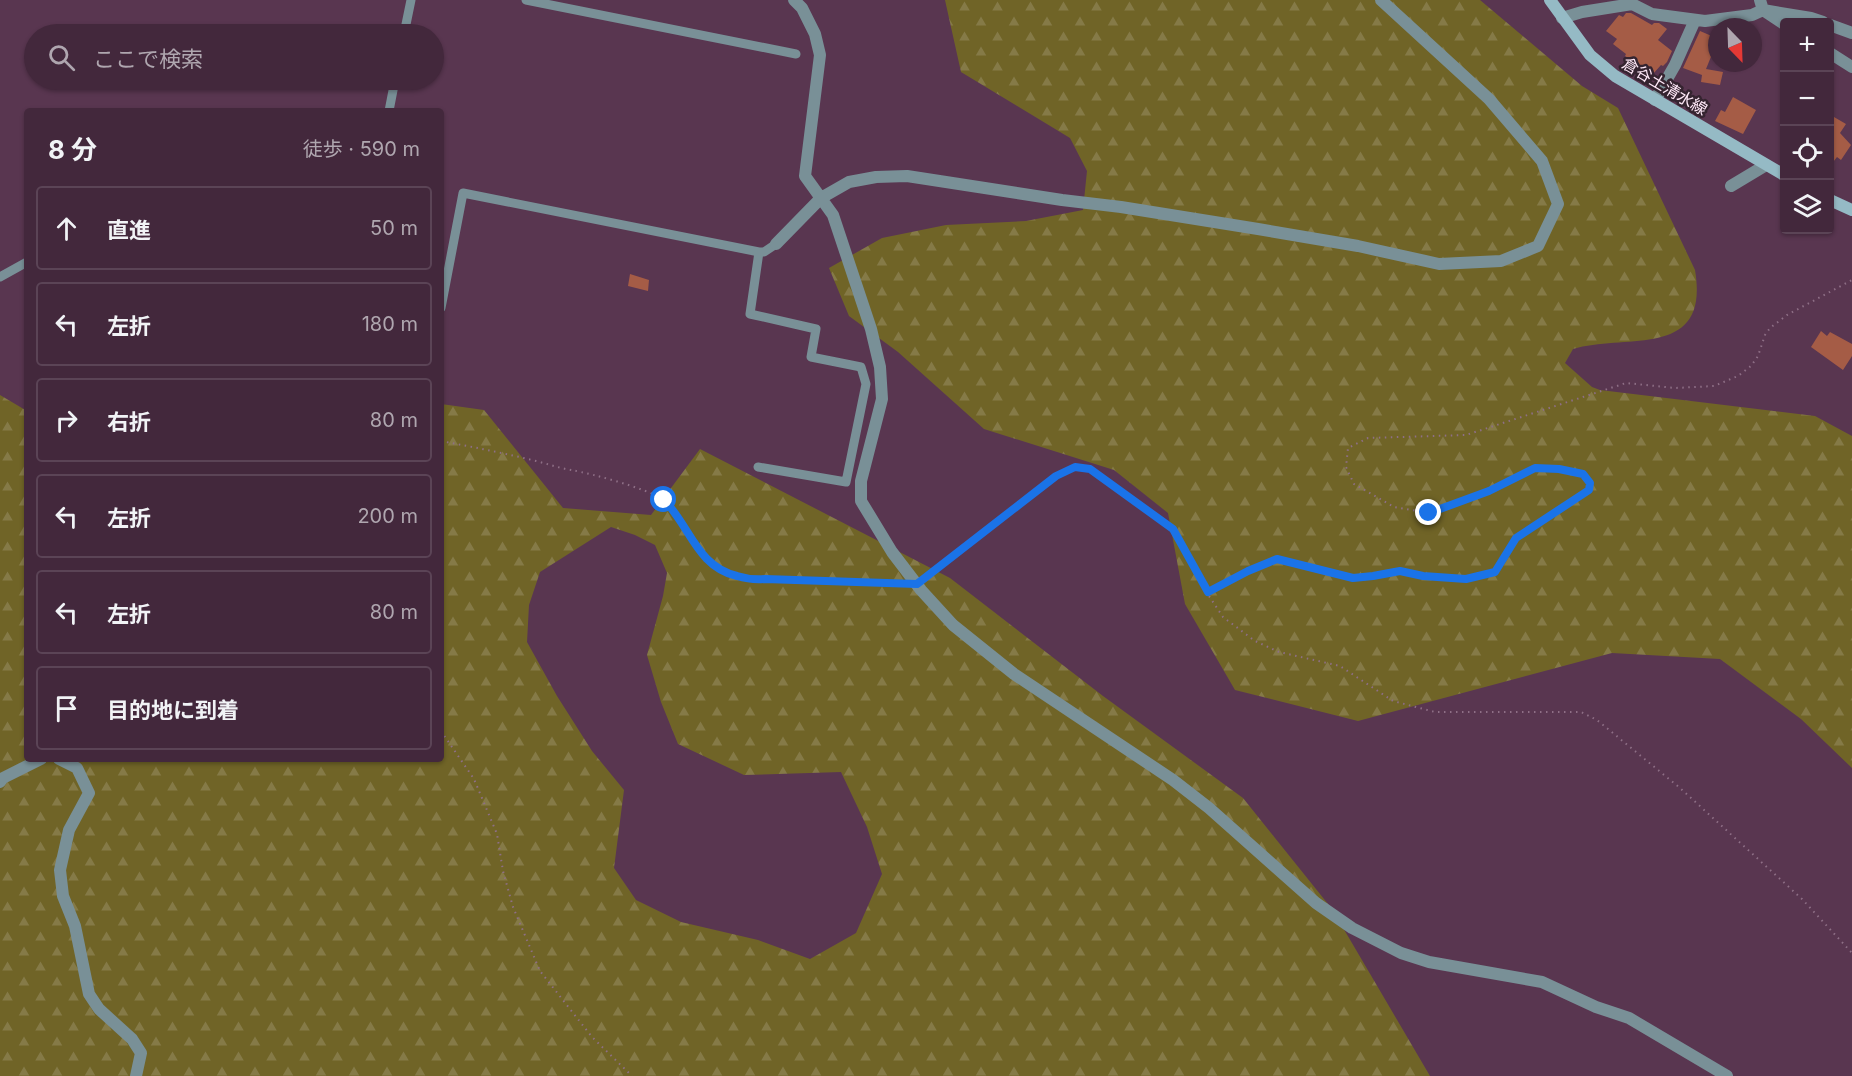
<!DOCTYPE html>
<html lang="ja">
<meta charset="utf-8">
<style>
:root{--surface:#43283c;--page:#4a3043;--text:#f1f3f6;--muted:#afa6af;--line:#5b4456}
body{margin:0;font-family:Inter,"Noto Sans JP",sans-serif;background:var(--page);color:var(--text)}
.controls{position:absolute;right:18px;top:18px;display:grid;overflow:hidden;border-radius:6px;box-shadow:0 2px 4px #0004}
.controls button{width:54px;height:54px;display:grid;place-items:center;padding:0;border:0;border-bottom:2px solid var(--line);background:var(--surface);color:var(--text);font:30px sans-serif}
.compass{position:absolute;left:1708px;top:18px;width:54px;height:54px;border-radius:50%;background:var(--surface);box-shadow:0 2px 4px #0004;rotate:157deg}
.stop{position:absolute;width:18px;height:18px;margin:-14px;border:4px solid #1a73e8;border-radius:50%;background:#fff}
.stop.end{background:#1a73e8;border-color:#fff;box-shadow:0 2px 6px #0008}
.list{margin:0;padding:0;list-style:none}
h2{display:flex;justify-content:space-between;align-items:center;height:78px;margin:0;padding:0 24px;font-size:26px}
h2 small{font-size:20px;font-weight:400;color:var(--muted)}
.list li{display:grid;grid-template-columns:39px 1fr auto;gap:18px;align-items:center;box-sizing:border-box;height:84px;margin:0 12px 12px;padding:0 12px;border:2px solid var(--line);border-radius:6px}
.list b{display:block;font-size:22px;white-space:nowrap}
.list em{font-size:20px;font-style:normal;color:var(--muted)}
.icon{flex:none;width:33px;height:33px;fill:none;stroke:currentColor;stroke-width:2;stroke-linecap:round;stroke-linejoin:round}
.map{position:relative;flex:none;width:1852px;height:1076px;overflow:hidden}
.search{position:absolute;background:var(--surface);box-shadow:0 2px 4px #0004;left:24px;top:24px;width:420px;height:66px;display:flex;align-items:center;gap:15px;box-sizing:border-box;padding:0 21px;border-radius:33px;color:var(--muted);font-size:22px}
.panel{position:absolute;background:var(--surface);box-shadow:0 2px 4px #0004;left:24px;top:108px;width:420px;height:654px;border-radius:6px}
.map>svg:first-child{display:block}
.forest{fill:url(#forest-firs);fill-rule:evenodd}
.building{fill:#a55c46}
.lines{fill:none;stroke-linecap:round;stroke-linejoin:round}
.path{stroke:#8e6f86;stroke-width:2;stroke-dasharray:1.5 4.5;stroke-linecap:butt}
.lane{stroke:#799097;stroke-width:9}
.street{stroke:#799097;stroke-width:12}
.secondary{stroke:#95bac5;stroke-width:12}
.route{stroke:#1a73e8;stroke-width:8}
.labels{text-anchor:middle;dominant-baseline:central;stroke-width:5;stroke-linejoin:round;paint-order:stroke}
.street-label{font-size:16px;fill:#ffe9f8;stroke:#352430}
</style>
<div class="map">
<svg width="1852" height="1076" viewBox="0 0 1852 1076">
<defs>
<pattern id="forest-firs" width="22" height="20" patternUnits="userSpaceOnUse" patternTransform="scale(1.5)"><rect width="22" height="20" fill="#706427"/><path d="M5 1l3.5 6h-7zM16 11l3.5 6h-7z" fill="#857a47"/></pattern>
</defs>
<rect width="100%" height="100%" fill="#593650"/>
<path class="forest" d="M945,0H1480L1582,86L1618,108L1695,270C1710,360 1628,333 1573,349L1565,363L1592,387L1600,390L1815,416L1852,436V768L1801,719L1720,659L1612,653L1358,721L1235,690L1185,604L1168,513L1114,470L984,429L898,352L849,316L829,268L882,238L946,225L1026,221L1083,210L1087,171L1070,138L961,72Z
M0,395L27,411V759H441V404L484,410L563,508L651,515L700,449L950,578L1103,696L1243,798L1332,909L1430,1076H0ZM611,527L635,535L655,545L667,573L663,596L647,655L661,702L678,744L744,775L841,772L867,827L882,874L856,933L810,959L758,940L681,922L636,900L614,868L624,790L592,751L557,696L527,642L529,605L540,572Z"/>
<path class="building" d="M1626,13H1631L1652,25L1654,23H1659L1667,29L1658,40L1672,51L1667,62L1663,66L1661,65L1653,74L1646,73L1628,58L1625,56L1626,54L1613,44L1617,39L1606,31L1619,15L1623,17Z
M1700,31L1714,37L1712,41L1717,42L1706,69L1723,72L1720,85L1701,82L1702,75L1683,68Z
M1733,97L1756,110L1743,134L1715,121L1721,110L1725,112Z
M1834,117L1846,124L1840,133L1851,145L1841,160L1837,157L1830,166V123Z
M630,274L649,280L648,291L628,286Z
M1821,331L1827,336L1830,332L1852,344V356L1843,370L1811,347Z"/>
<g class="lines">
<path class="path" d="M441,441C473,447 504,453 536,461C548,464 559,468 571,470C594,474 644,488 663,499C672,505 677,516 683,525C702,556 722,585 765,579L900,583
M927,576L1056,476L1075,467L1090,469L1173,529L1207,593L1223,617L1255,641L1279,652L1340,666L1393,701L1435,712H1581L1597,720L1680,788L1802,899L1852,953
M1207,593L1277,559L1353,577L1373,576L1400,571L1423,576L1466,578L1495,572L1516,538L1589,490L1590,483L1583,474L1559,469L1535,468L1489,491L1429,513L1394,507L1354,484L1346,467L1348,448L1368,438L1466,435L1626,383L1675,388L1714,386L1738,376L1751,366L1758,356L1765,335L1770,328L1787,315L1852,280
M441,731L474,779L497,834L503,871L513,907L540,971L592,1037L632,1076"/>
<path class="lane" d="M526,0L796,54
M404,34L411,0
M389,111L395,80
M0,277L27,262
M441,308L463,193L759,252H764L776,244
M758,467L846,482L866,384L861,367L811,357L816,329L750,314L759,252"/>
<path class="street" d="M794,0L802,8L815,34L820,55L805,176L833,215L871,329L880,367L882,399L861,481V501L892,552L921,590L953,625L1014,674L1173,780L1209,808L1316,903L1352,928L1401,953L1429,962L1542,982L1596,1007L1629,1018L1727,1076
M1760,0L1763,10L1784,24
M1562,18L1582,12L1632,4L1652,14L1705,21L1752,15L1763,10L1811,18L1823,22
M1830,25L1852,33
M1830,53L1852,67
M1655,100L1675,65L1695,20
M1731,186L1766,165
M776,244L821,198L849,182L876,177L907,176L1062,200L1121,207L1258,229L1358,246L1439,264L1501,261L1538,246L1558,204L1542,161L1489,99L1381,0
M59,759L77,768L89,793L69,830L60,870L63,896L75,926L89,994L99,1009L132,1039L141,1053L136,1076
M0,782L3,778L41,759"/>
<path class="secondary" d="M1550,0L1590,55L1615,76L1784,175
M1830,200L1852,210"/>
</g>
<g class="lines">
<path class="route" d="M664,500C690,526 697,567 737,576C747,579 755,580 765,579L917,584L1056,476L1075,467L1090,469L1173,529L1208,592L1248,571L1277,559L1353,578L1373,576L1400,571L1423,576L1466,579L1495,572L1516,538L1589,490L1590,483L1583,474L1559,469L1535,468L1489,491L1429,513"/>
</g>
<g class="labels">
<g class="street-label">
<text transform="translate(1665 86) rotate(31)">倉谷土清水線</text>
</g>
</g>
</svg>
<div class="controls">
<button>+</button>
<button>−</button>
<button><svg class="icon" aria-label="locate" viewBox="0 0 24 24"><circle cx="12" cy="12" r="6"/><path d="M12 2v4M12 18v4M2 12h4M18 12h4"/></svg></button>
<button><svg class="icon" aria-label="layers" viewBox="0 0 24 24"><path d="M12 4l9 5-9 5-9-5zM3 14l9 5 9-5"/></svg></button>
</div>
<svg class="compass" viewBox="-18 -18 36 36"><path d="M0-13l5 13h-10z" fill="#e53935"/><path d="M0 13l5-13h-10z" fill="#afa6af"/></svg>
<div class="stop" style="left:664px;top:500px"></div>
<div class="stop end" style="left:1429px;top:513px"></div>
<div class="search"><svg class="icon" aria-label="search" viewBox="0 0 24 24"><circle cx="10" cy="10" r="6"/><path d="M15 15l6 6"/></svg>ここで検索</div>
<section class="panel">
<h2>8 分<small>徒歩 · 590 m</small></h2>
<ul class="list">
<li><svg class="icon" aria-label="ahead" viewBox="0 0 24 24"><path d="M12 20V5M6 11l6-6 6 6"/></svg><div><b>直進</b></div><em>50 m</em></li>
<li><svg class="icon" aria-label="left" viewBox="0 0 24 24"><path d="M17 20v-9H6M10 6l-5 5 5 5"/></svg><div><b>左折</b></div><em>180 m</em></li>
<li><svg class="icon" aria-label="right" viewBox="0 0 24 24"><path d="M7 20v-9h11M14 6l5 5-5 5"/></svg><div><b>右折</b></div><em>80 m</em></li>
<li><svg class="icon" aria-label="left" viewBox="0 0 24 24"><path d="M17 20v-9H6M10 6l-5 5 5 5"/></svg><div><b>左折</b></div><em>200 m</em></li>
<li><svg class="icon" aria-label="left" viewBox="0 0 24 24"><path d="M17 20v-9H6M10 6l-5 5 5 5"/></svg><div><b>左折</b></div><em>80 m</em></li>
<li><svg class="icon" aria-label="arrive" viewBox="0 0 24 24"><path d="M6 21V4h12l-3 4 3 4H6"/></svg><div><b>目的地に到着</b></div></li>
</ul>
</section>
</div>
